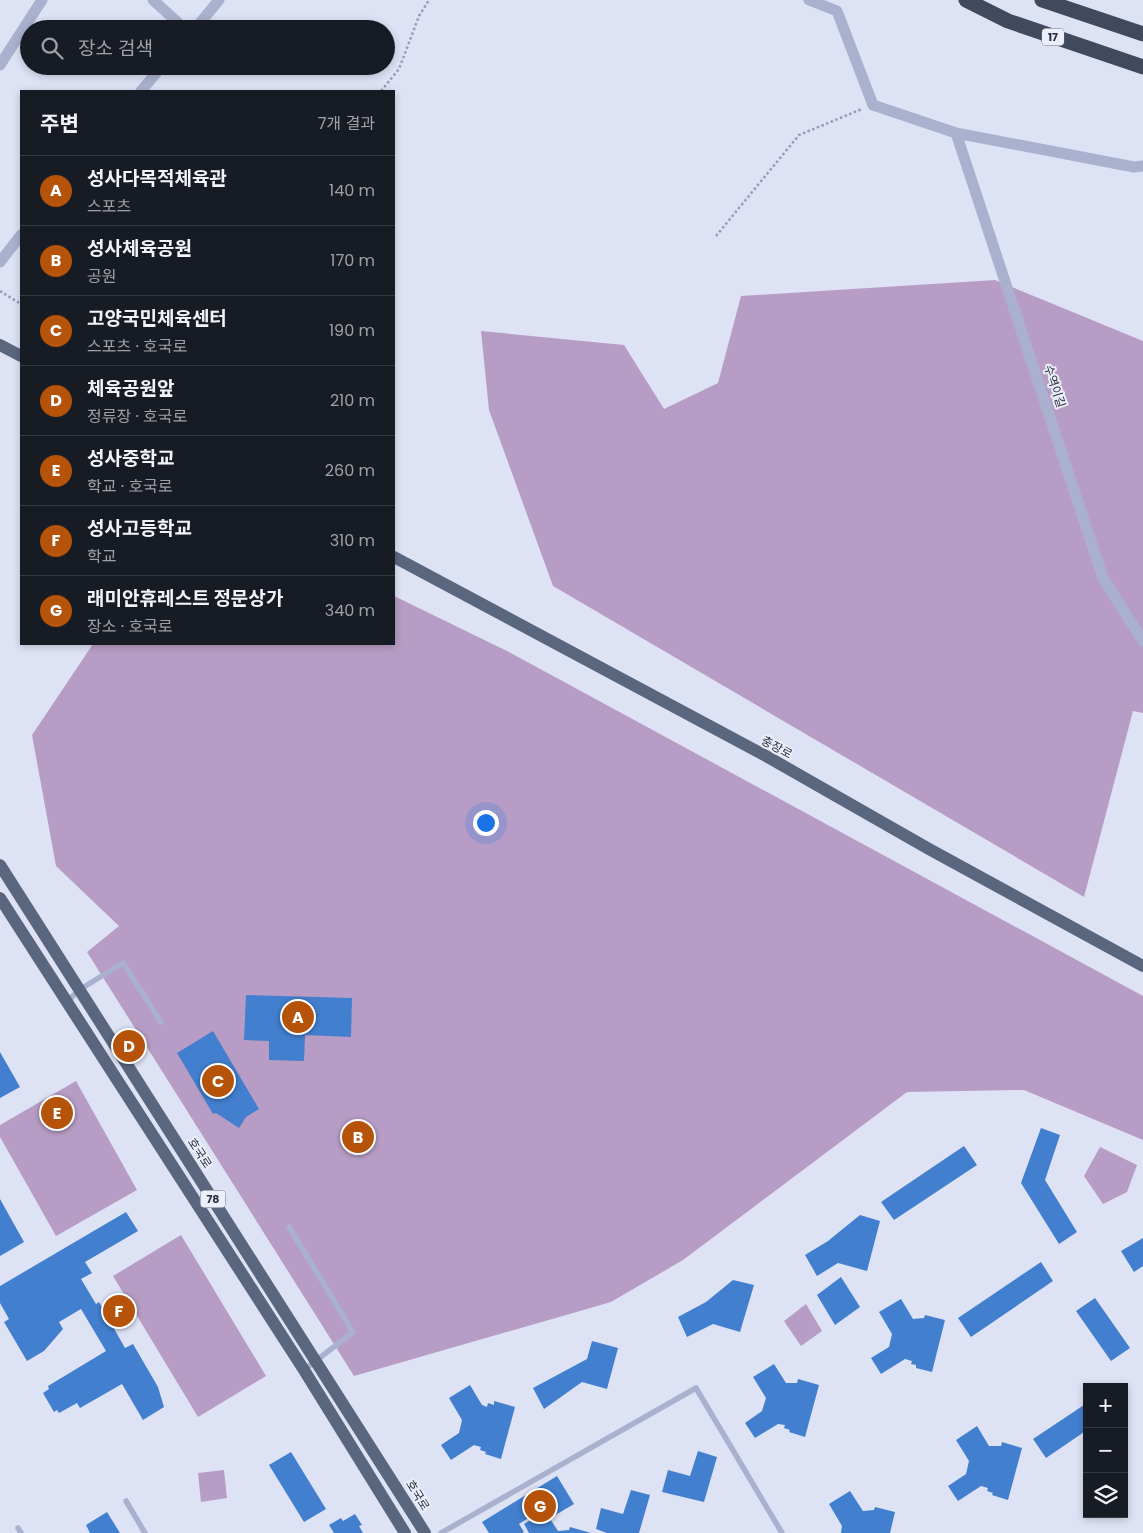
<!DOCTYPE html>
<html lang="ko">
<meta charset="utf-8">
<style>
:root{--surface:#171b24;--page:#20242c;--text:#f1f3f6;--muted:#9ea1a6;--line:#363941;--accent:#b45309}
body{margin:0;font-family:Poppins,"Noto Sans KR",sans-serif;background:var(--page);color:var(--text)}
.controls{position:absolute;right:15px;bottom:15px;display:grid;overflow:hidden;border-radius:0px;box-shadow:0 2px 8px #0003}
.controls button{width:45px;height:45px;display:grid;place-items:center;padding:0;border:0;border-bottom:1px solid var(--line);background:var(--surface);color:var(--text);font:25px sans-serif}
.you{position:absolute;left:485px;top:822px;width:18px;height:18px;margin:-12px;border:4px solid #fff;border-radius:50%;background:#1a73e8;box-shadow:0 0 0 8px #1a73e833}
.badge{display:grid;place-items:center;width:32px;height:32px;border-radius:50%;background:var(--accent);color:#fff;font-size:16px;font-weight:700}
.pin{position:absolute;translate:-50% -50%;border:2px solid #fff;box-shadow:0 1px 5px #0006}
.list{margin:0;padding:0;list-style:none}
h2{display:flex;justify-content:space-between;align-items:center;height:65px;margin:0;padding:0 20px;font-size:21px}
h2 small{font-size:16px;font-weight:400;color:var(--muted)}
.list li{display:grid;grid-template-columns:32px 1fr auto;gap:15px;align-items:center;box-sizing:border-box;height:70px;padding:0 20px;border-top:1px solid var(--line)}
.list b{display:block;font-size:19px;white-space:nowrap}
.list p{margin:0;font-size:16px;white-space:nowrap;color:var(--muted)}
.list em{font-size:16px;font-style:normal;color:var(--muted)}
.icon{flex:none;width:28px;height:28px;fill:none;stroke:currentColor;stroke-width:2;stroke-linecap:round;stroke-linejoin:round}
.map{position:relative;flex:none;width:1143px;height:1533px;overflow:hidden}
.search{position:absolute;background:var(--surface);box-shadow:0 2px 8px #0003;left:20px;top:20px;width:375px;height:55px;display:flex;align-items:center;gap:12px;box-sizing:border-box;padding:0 18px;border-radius:28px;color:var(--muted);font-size:19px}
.panel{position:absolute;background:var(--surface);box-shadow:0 2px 8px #0003;left:20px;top:90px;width:375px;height:555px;border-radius:0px}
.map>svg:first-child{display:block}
.green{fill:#b79dc5}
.building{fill:#427fcf}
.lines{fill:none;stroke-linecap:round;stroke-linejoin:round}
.path{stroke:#939cba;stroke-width:2.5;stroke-dasharray:2.5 2.5;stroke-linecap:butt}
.service{stroke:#a9b1ce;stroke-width:5.5}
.minor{stroke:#a9b1ce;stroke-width:11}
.primary{stroke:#59667e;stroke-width:12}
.motorway{stroke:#404a5c;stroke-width:15}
.labels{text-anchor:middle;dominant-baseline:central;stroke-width:4;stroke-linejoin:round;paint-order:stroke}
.shield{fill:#ebeefb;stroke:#636975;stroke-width:1}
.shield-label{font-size:11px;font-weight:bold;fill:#29303b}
.street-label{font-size:12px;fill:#29303b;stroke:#ebeefb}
</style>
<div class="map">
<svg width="1143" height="1533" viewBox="0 0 1143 1533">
<rect width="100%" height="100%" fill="#dee2f5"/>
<path class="green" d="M995,280L1143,341V713L1133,711L1084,897L553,586L489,410L481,331L624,345L664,409L718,383L741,296Z
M394,596L507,651L1143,996V1140L1024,1090L907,1092L683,1260L611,1302L354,1376L87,952L119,926L56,866L32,735L93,644H394Z
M76,1081L137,1190L56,1236L0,1137V1125Z
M1100,1147L1137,1165L1127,1192L1103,1204L1084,1176Z
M181,1235L266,1376L198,1417L113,1276Z
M806,1304L822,1331L801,1346L784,1321Z
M224,1470L227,1498L201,1502L198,1473Z"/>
<path class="building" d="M246,995L352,998L351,1037L305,1035L304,1061L269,1060V1041L244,1040Z
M213,1031L259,1109L246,1117L239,1128L216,1113L213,1114L177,1053Z
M0,1052L20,1087L0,1098Z
M1041,1128L1060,1135L1045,1180L1077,1232L1059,1244L1021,1183Z
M964,1146L977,1165L894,1220L881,1202Z
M0,1199L24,1242L0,1256Z
M126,1212L138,1231L85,1262L92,1273L81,1279L96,1304L99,1302L125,1348L133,1344L158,1387L164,1407L143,1420L122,1384L80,1408L77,1403L59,1413L57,1410L54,1412L43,1393L49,1389L48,1386L106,1351L81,1309L59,1322L63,1329L44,1351L27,1361L4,1322L9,1319L0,1303V1286Z
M860,1215L880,1221L867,1271L838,1263L817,1276L805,1255L828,1241Z
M1143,1238V1266L1134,1272L1121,1251Z
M1041,1262L1053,1281L971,1337L958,1318Z
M841,1277L860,1307L835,1325L817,1295Z
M733,1280L754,1285L740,1332L713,1324L687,1337L678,1317L706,1302Z
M1095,1298L1130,1348L1111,1361L1076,1311Z
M901,1299L913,1319L924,1318L925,1315L945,1320L932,1372L916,1368V1365L911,1364L912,1361L905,1359L881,1374L871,1358L889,1347L892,1334L879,1312Z
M592,1341L618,1348L607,1389L582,1382L544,1409L533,1388L587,1359Z
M774,1364L786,1383H797L798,1379L819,1385L805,1437L789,1432L790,1430L784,1428L785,1425L778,1424L755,1438L745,1423L762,1411L766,1398L753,1377Z
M470,1385L482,1405L487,1407L488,1403L494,1405V1401L515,1407L501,1459L485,1454L486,1452L480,1450L481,1447L474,1445L451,1460L441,1445L459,1433L462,1420L449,1398Z
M1087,1403V1430L1046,1458L1033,1439Z
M977,1426L989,1446H1001L1002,1442L1022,1448L1008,1500L992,1495L993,1493L987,1491L988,1488L981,1486L958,1501L948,1486L966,1474L969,1461L956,1440Z
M698,1451L717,1457L704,1502L662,1492L668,1470L690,1476Z
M291,1452L326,1509L304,1522L269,1465Z
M557,1476L574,1504L552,1517L546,1507L519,1524L524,1532L522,1533H489L482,1522Z
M631,1490L650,1495L639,1533H607L596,1529L601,1508L623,1514Z
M850,1491L863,1511L874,1510L875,1507L895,1512L890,1533H841L842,1526L829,1504Z
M545,1511L558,1531L569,1530L570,1527L591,1533H529L524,1524Z
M107,1512L120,1533H90L86,1525Z
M355,1514L362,1525L359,1526L363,1533H334L329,1525L341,1518L343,1521Z"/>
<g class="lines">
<path class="path" d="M381,91L399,69L419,16L429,0
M716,236L799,135L862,109
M0,291L21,304"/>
<path class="service" d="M66,1003L79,990L123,963L161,1022
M289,1227L353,1332L304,1370
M126,1501L145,1533
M18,1528L21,1533
M441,1533L696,1388L782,1533"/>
<path class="minor" d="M153,0L185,29
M809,0L837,11L873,105L956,133L1134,167L1143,166
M195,29L219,0
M0,65L42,0
M141,91L162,66
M956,133L1103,578L1143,641
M0,262L21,235"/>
<path class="primary" d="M0,345L21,356
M394,557L766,756L929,849L1143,966
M0,865L425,1533
M0,898L304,1370L405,1533"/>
<path class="motorway" d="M966,0L1008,21L1143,67
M1042,0L1143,34"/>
</g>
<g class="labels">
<g class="shield">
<rect x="1042" y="28.5" width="22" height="17" rx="4"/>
<rect x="200.5" y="1190.5" width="25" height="17" rx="4"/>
</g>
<g class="shield-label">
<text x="1053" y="37">17</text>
<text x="213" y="1199">78</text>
</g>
<g class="street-label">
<text transform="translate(1055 386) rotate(72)">수역이길</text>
<text transform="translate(777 747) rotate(29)">충장로</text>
<text transform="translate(200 1153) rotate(57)">호국로</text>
<text transform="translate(418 1495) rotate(58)">호국로</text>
</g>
</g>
</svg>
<div class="controls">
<button>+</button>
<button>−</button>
<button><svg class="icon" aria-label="layers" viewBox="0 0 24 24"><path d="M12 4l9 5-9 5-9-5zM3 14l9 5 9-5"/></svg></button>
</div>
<div class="you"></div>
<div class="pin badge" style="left:298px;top:1017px">A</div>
<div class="pin badge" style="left:358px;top:1137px">B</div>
<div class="pin badge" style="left:218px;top:1081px">C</div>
<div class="pin badge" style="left:129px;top:1046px">D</div>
<div class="pin badge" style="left:57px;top:1113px">E</div>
<div class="pin badge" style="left:119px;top:1311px">F</div>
<div class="pin badge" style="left:540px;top:1506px">G</div>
<div class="search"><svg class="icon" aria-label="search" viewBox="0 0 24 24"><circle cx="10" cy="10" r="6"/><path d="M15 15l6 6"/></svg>장소 검색</div>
<section class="panel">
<h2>주변<small>7개 결과</small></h2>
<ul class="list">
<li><span class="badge">A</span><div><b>성사다목적체육관</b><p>스포츠</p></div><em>140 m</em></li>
<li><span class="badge">B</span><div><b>성사체육공원</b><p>공원</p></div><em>170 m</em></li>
<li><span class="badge">C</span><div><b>고양국민체육센터</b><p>스포츠 · 호국로</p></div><em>190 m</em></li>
<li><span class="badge">D</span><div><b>체육공원앞</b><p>정류장 · 호국로</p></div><em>210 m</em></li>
<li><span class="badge">E</span><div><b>성사중학교</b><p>학교 · 호국로</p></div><em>260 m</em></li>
<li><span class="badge">F</span><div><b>성사고등학교</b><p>학교</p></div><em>310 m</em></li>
<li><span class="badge">G</span><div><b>래미안휴레스트 정문상가</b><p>장소 · 호국로</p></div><em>340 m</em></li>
</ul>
</section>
</div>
